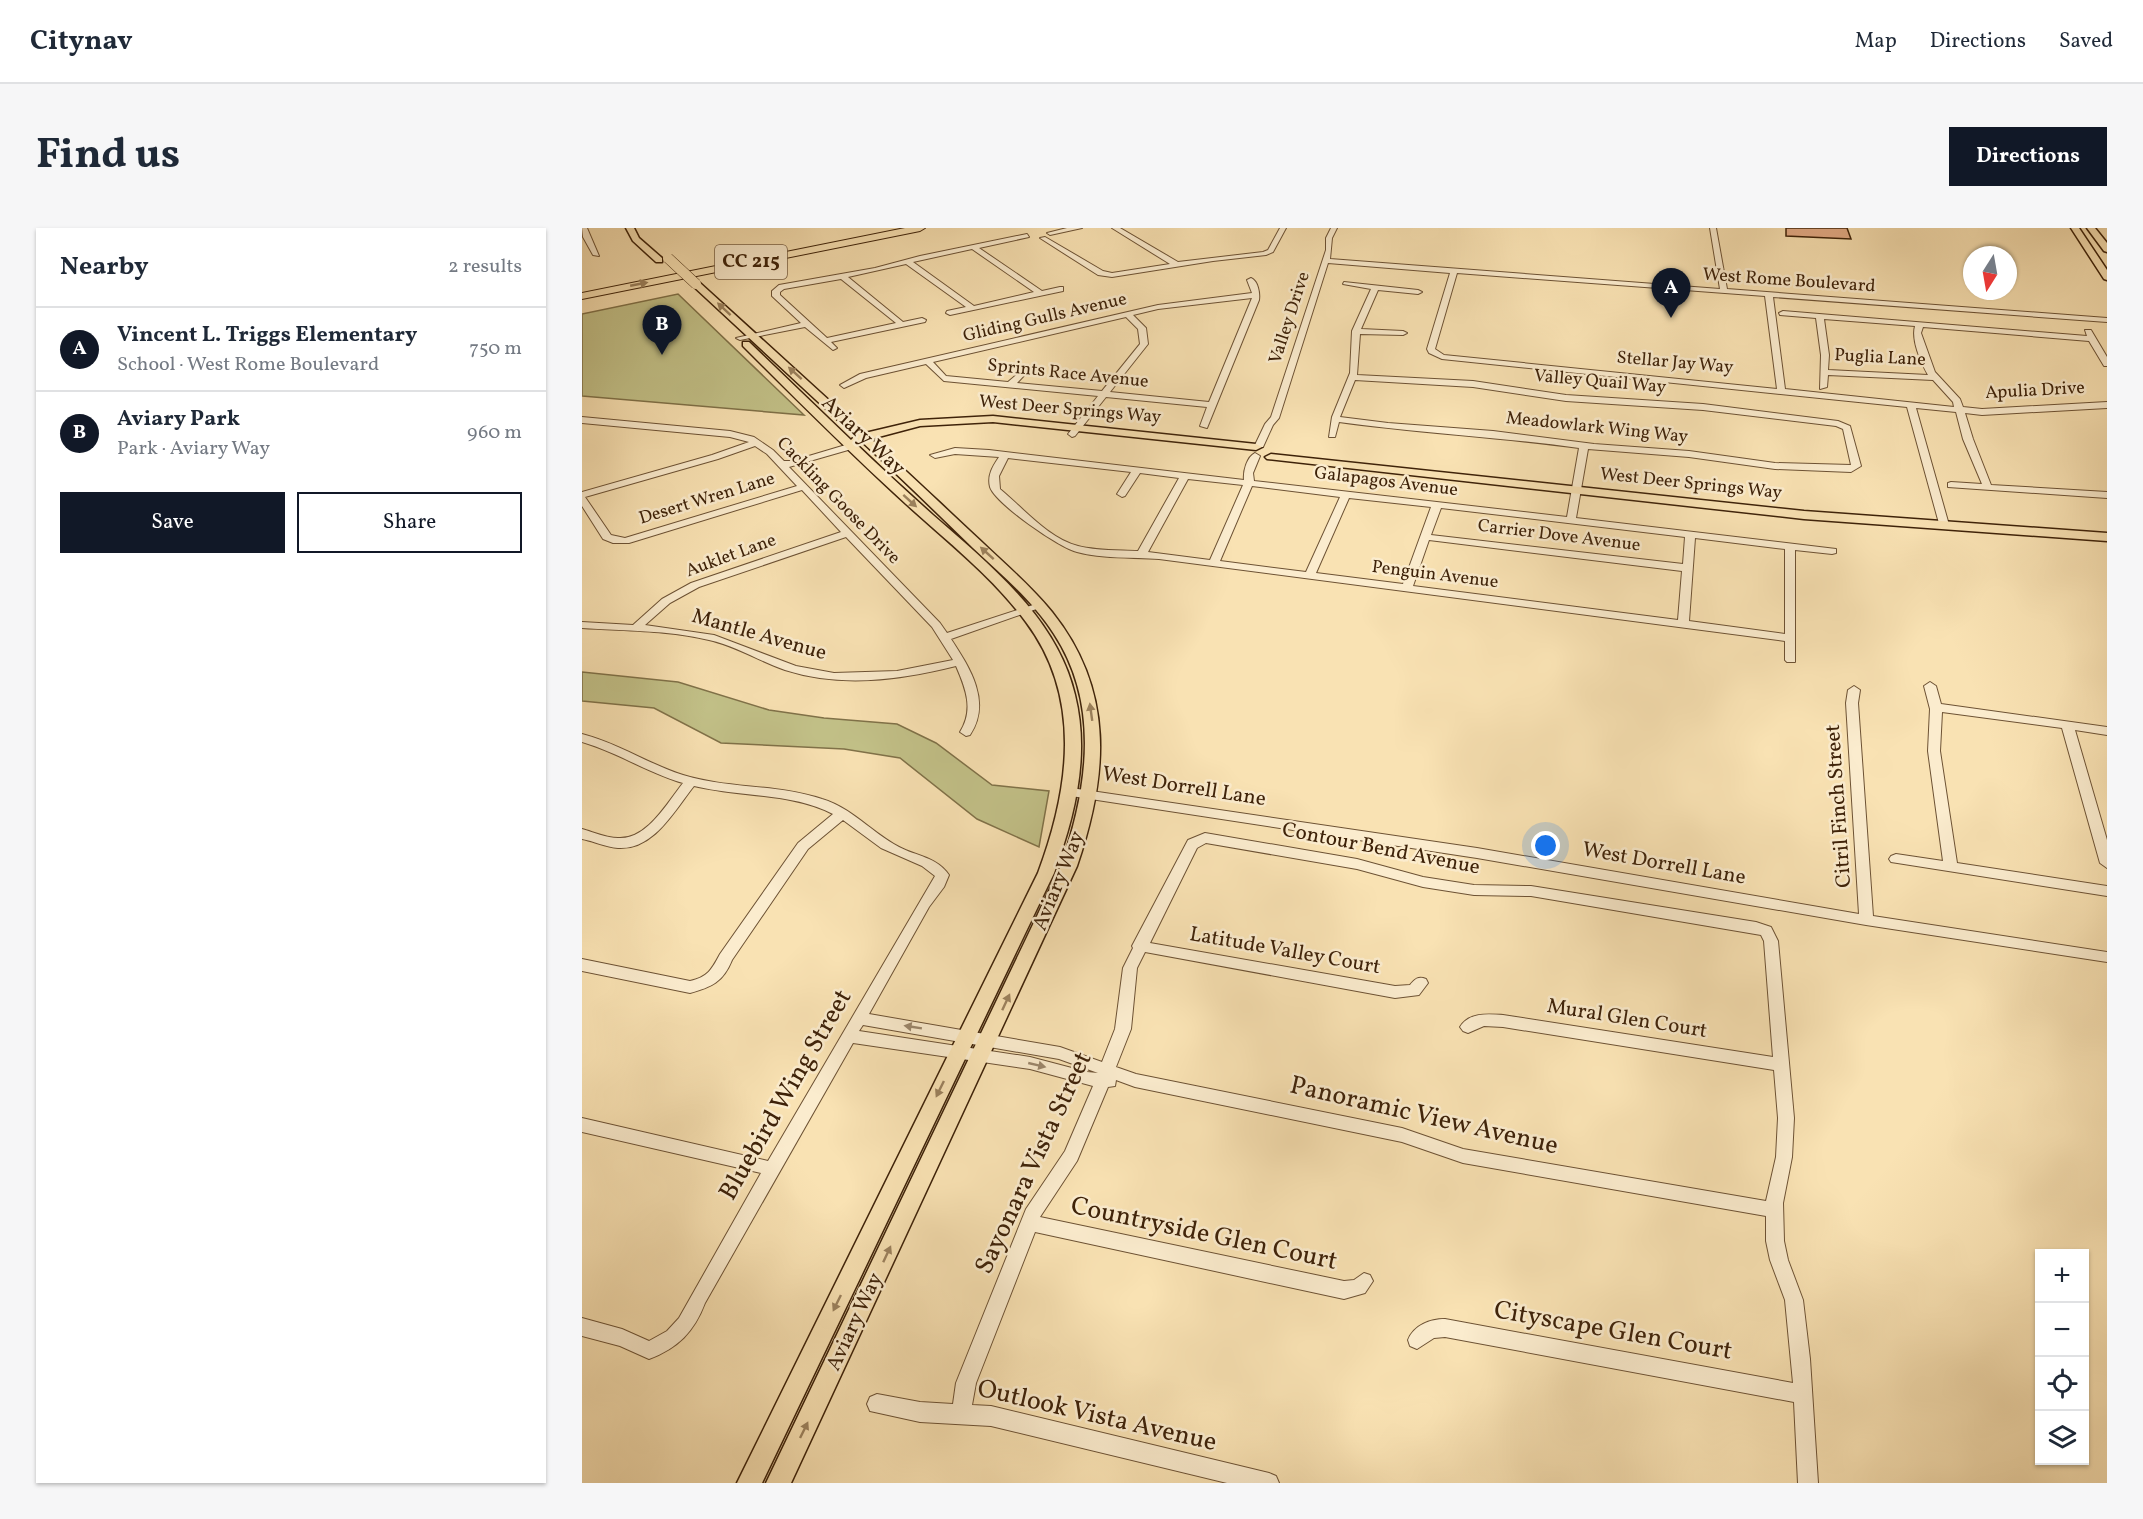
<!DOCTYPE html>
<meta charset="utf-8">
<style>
:root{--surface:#fff;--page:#f6f6f7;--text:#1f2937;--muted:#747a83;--line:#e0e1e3;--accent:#111827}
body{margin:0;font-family:Vollkorn,serif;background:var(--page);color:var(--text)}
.controls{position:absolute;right:18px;bottom:18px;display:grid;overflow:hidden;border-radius:0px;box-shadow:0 2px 4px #0004}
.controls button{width:54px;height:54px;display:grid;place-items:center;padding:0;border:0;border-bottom:2px solid var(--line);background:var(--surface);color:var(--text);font:30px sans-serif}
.compass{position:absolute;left:1381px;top:18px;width:54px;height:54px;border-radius:50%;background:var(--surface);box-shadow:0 2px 4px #0004;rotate:191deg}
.you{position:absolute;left:964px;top:618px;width:21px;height:21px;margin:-15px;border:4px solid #fff;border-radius:50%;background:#1a73e8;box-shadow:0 0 0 9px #1a73e833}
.badge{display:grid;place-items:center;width:39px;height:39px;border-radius:50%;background:var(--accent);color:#fff;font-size:20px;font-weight:700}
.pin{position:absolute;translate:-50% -50px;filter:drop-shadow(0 2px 3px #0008)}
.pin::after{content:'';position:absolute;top:32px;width:21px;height:18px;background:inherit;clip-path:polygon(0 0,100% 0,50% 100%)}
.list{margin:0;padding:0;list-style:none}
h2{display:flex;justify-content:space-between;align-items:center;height:78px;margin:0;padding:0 24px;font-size:26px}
h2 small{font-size:20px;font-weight:400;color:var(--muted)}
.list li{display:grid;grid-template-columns:39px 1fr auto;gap:18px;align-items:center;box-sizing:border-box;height:84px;padding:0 24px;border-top:2px solid var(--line)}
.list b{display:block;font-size:22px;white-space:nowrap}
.list p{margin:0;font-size:20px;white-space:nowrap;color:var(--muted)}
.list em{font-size:20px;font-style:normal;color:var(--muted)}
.actions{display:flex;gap:12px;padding:18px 24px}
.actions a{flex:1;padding:14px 0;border:2px solid var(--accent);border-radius:0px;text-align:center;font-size:21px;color:var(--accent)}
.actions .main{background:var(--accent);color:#fff}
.icon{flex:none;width:33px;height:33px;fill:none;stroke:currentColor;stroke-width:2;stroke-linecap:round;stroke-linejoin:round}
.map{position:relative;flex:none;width:1525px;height:1255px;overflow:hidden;border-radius:0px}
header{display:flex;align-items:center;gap:36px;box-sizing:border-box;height:84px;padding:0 30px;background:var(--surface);border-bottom:2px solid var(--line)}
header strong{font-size:28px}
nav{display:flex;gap:33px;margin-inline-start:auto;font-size:21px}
.intro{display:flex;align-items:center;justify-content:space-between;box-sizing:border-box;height:144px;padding:0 36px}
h1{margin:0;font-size:42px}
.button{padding:15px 27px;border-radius:0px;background:var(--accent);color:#fff;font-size:21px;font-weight:700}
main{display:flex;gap:36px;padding:0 36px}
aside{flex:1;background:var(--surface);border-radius:0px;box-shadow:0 2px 4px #0004}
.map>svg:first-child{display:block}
.green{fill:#c3c289;stroke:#807249;stroke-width:1.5}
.building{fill:#e3ab86;stroke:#3e2209;stroke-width:1.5}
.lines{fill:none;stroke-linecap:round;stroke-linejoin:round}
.minor-casing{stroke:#6d5234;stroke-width:2}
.major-casing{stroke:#3e2209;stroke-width:3}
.highway-casing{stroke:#3e2209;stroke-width:2}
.minor{fill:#fbecce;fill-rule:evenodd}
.major{fill:#f9e2b3;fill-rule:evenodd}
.highway{fill:#f9e2b3;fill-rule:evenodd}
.major-bridge-casing{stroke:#3e2209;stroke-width:11;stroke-linecap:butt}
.major-bridge{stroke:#f9e2b3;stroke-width:10}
.oneway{fill:#9c825e}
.oneway2{fill:#9c876c}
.labels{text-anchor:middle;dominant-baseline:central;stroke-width:5;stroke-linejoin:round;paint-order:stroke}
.far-street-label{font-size:18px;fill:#3e2209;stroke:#fbecce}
.shield{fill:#fbecce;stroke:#775f44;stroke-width:1.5}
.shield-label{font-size:20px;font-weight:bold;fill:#3e2209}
.street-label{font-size:21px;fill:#3e2209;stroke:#fbecce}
.near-street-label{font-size:26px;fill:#3e2209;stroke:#fbecce}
</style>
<header>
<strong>Citynav</strong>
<nav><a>Map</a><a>Directions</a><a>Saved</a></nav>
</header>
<div class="intro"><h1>Find us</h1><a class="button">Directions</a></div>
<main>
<aside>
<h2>Nearby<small>2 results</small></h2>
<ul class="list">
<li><span class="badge">A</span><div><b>Vincent L. Triggs Elementary</b><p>School · West Rome Boulevard</p></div><em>750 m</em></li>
<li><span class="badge">B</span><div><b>Aviary Park</b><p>Park · Aviary Way</p></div><em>960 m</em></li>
</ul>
<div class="actions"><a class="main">Save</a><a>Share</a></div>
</aside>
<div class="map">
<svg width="1525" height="1255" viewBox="0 0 1525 1255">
<rect width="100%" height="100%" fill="#f9e2b3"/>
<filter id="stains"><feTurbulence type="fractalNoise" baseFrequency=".00333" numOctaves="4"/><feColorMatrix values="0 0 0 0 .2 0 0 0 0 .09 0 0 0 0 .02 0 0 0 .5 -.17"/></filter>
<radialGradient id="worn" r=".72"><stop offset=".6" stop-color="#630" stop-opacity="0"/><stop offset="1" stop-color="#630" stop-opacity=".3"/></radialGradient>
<path class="green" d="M96,66L222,187L0,168V86Z
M0,444L96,454L187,482L242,490L315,496L354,515L410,557L467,563L457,619L395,591L318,530L262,521L139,515L72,480L0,473Z"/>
<path class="building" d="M1204,0H1265L1269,11L1204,8Z"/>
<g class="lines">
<defs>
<path id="minor" d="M0,0H5L17,28L11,27L1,9Z
M485,0H500L468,7L465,5Z
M530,0H538L596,34L681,24L686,22L698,0H704L691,24L684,27L631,33L530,49L516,47L458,10L463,9L521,43L530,45L588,36Z
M749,0H755L750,10L748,31L1138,61L1128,0H1134L1145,61L1525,90V94L1191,69L1203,161L1372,179L1371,174L1351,152L1246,147L1245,159L1238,161L1239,127L1234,90L1198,87L1197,85L1201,83L1505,108L1503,102H1509L1525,129V138H1522L1507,113L1341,99L1339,105L1353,144L1378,171L1381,179L1400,181L1525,174V180L1400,187L1383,185L1391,211L1409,257L1525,264V270L1366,259V255L1369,254L1400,256L1381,211L1374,184L1334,180L1367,297L1366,299H1358L1325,179L860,131L847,125L845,121L868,45L746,35L697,190L691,197L681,219H675L673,217L683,196L689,189L744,22V10ZM875,45L1183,68L1195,161L862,127L853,121ZM1242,91L1333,98C1329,112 1339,135 1346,147L1246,142L1247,127Z
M445,6L447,9L397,20L460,63L478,59H481V63L368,87L364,85L365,83L384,79L324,36L266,49L321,94L340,90L344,92L343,94L249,114L255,120L251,122L223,99L158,112L154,110L219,95L190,68V63L197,57L293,40L338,28ZM390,21L452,64L392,78L331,34ZM259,51L314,95L245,110L198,67V64L202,61Z
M669,50C676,53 678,65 677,72L625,200L618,198L625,179L524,169L493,208L490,209L486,206L516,168L362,153L344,136L284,150L262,160L258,157L278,146L576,77L670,65L665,52ZM670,70L627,174L528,164L566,116L564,100L551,87L576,81ZM544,89L556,101L558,116L520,163L435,155L450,139L446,137L426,154L364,148L351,134Z
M762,54L836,62L840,64L836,66L796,62L779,101L821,103L825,105L821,107L778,106L775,147L891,153L984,167L1121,176L1256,193L1268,198L1279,238L1269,244L1193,241L1107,229L1006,221L994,290L1254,321V325L1250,326L1213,322V434H1205L1203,432V413L577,331C551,329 520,331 495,324C477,320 413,275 408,259C405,247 411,238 417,229L373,226L353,230L348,227L373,220L407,222L662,252C661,243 665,229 673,225L678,228L671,245L672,253L985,289L997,220C917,209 837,205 757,194L753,209H747L750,189L768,145L770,103L789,61L761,56ZM773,152L891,159L984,173L1121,182L1254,198L1261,201L1269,237L1193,235L1107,223L1012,216L911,203L806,195L758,189ZM426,230L549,244L535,266L540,269L543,268L558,245L597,250L556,323C537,322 515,323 496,318C467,311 441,280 418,261L417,248ZM606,251L661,257L628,332L566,324ZM670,258L758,269L724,344L638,333ZM767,270L849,279L821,356L734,345ZM859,280L1103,309L1101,336L849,307ZM1113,310L1203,321V406L1107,393ZM847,312L1100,343L1096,392L831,358Z
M0,189L148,203L172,209L191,222L202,233H210L267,216H273V220L207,239L358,395L365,405L454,376L458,375L463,378L369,411C388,440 410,474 388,507L384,508L378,504C392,482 384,461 374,438C318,452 259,460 203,442C177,433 154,418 127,412C86,402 42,403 0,400V394L51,397L80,371L109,355L259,304L220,262L47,315H31L21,311L0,278V264L130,227L167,214L148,209L0,195ZM173,218L185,226L215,258L43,310L29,307L3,269L136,231ZM264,309L350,399L371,432L315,443L252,445L214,438L132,407L63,397L88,375L117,359Z
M1348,454L1354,458L1359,476L1525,499V507L1493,502L1525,612V640L1518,635L1480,500L1360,484L1358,523L1375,635L1525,658V668L1309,634L1307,631L1309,628L1314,626L1361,633L1346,523L1348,481L1342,458Z
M1272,458L1278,462L1276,475L1291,688L1525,724V734L1284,697L895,630L489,568L483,564L489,560L895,620L1277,686L1264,475L1266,462Z
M0,506C36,515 66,536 101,547C146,561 195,556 240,571C270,580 289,604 317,619C334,628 355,629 367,647L362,659L347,679L287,786L478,819L520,834L533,801L541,740L551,720L550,718L606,612L623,605L775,631L841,649L892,657L949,658L1174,694L1189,699L1196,713L1212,890L1210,929L1201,975L1202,1013L1206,1032L1221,1072L1228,1131L1236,1255H1216L1212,1174L863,1109L852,1110L835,1121L828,1118L826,1112C832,1097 848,1091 863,1091L1211,1155L1203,1072L1188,1032L1184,1013V988L881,935L820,914L553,859L534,852L533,858L526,859L495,933L458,989L762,1053L772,1052L782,1045L788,1047L791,1053L783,1065L762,1071L453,1004L394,1155L390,1177L409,1178L687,1245L694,1248L697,1255H645L409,1198L338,1194L288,1183L285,1176L288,1169L295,1166L338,1174L371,1176L374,1155L444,981L483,923L511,858L448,841L271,815L123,1075C112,1104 96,1120 67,1131L38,1118L0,1108V1090L40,1101L67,1113L85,1103L97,1090L179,945L0,904V890L186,933L353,648L340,638L299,620L261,592L226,621L150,732C141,754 130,759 108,765L0,743V731L108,753C126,749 130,741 138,726L216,615L251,586C212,565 157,569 112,558C92,583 72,622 36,620C24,619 11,613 0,611V601C11,604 25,610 36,610C65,612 85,575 101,555C66,545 35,524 0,514ZM624,615L775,641L841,659L892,667L949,668L1179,707L1182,713L1191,829L921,787C906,786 887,784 878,799L881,803L886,805L902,798L921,799L1192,842L1196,890L1194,929L1184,973L881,921L820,900L554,846L534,839L549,801L555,740L563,724L813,770L837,767L846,755L844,751C836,748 833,751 828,757L813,758L568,715L615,620ZM281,797L477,831L516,845L505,844L448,829L277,803Z"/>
<path id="major" d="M44,0H52L57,10L80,30V34H74L51,13Z
M1489,0H1497L1525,42V52L1522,51Z
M1505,0H1513L1525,15V24L1522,23Z
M111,54H117L283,205L338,192L411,188L674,216L680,219L674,222L411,194L338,198L289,211C327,245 364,281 402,316C425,338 450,359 470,384C533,463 526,547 495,638L209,1255H184L479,638C505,562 519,478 472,406C451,373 420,347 391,320C354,284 317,248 279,213H271C297,238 324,263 351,287C408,337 475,390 493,467C508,527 493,588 472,645L180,1255H155L456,645C487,562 501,470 444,394C411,349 366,314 324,276C268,225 214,171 161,118V114H167L269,212L273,208L111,58Z
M689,226L1222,283L1525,305V313L1222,291L685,231L683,229Z"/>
<path id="highway" d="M323,0H343L338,3L0,71V65Z"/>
</defs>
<use href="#minor" class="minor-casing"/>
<use href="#major" class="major-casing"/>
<use href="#highway" class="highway-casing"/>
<use href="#minor" class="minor"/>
<use href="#major" class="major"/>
<use href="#highway" class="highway"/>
<defs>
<path id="major-bridge" d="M86,30L114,56"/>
</defs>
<use href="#major-bridge" class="major-bridge-casing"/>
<use href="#major-bridge" class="major-bridge"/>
</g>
<defs><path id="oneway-solid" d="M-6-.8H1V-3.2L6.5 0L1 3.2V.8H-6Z" transform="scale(1.5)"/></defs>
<g class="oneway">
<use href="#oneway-solid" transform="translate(57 56) rotate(-11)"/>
<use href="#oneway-solid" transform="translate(142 81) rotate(-137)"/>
<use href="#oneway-solid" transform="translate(213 145) rotate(-138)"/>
<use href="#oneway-solid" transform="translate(328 273) rotate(42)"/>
<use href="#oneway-solid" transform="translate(405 325) rotate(-138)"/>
<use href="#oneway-solid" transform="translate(509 484) rotate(-98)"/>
<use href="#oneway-solid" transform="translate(424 774) rotate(-65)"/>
<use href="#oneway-solid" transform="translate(358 861) rotate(116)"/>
<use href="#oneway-solid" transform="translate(305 1026) rotate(-65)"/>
<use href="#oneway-solid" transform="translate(255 1075) rotate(116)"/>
<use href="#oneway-solid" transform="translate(222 1202) rotate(-64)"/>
</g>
<g class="oneway2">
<use href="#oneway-solid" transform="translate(331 799) rotate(-171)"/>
<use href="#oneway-solid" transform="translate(455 837) rotate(13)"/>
</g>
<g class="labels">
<g class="far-street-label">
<text transform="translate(1207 53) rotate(4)">West Rome Boulevard</text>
<text transform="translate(463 90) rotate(-13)">Gliding Gulls Avenue</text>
<text transform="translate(708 90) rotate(-72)">Valley Drive</text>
<text transform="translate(1298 130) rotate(3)">Puglia Lane</text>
<text transform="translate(1093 135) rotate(5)">Stellar Jay Way</text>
<text transform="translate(486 146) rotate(6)">Sprints Race Avenue</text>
<text transform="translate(1018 154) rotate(5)">Valley Quail Way</text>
<text transform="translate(1453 163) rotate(-3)">Apulia Drive</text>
<text transform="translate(488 182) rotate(5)">West Deer Springs Way</text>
<text transform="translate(1015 200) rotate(6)">Meadowlark Wing Way</text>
<text transform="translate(804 254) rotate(7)">Galapagos Avenue</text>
<text transform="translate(1109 256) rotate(6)">West Deer Springs Way</text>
<text transform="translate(125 271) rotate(-17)">Desert Wren Lane</text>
<text transform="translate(256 273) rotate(46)">Cackling Goose Drive</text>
<text transform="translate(977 308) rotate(7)">Carrier Dove Avenue</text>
<text transform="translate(149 328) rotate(-20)">Auklet Lane</text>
<text transform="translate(853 347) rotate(7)">Penguin Avenue</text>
</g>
<rect class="shield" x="133" y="17" width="72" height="34" rx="4.5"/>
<g class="shield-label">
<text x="169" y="34">CC 215</text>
</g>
<g class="street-label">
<text transform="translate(281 208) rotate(43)">Aviary Way</text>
<text transform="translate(177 407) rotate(16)">Mantle Avenue</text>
<text transform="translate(602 559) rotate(9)">West Dorrell Lane</text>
<text transform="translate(1257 578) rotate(-94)">Citril Finch Street</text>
<text transform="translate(799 621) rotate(11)">Contour Bend Avenue</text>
<text transform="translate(1082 636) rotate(10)">West Dorrell Lane</text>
<text transform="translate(477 653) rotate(-68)">Aviary Way</text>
<text transform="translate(703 723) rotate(10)">Latitude Valley Court</text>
<text transform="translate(1045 791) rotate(9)">Mural Glen Court</text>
<text transform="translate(273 1094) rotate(-65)">Aviary Way</text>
</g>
<g class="near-street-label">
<text transform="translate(204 867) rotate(-60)">Bluebird Wing Street</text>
<text transform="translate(842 888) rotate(13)">Panoramic View Avenue</text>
<text transform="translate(452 935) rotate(-65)">Sayonara Vista Street</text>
<text transform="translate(622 1006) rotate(12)">Countryside Glen Court</text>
<text transform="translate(1031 1103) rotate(10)">Cityscape Glen Court</text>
<text transform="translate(515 1188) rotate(13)">Outlook Vista Avenue</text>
</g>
</g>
<rect width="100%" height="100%" filter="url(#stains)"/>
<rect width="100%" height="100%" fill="url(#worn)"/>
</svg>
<div class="controls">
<button>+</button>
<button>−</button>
<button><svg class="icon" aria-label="locate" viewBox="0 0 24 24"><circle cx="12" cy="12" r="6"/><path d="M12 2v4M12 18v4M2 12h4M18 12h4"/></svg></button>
<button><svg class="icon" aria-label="layers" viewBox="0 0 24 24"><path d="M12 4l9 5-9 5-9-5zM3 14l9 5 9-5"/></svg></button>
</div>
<svg class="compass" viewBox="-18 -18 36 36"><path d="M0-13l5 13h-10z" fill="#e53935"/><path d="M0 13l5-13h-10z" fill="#747a83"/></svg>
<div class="you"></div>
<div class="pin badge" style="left:1089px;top:90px">A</div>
<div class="pin badge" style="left:80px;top:127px">B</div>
</div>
</main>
